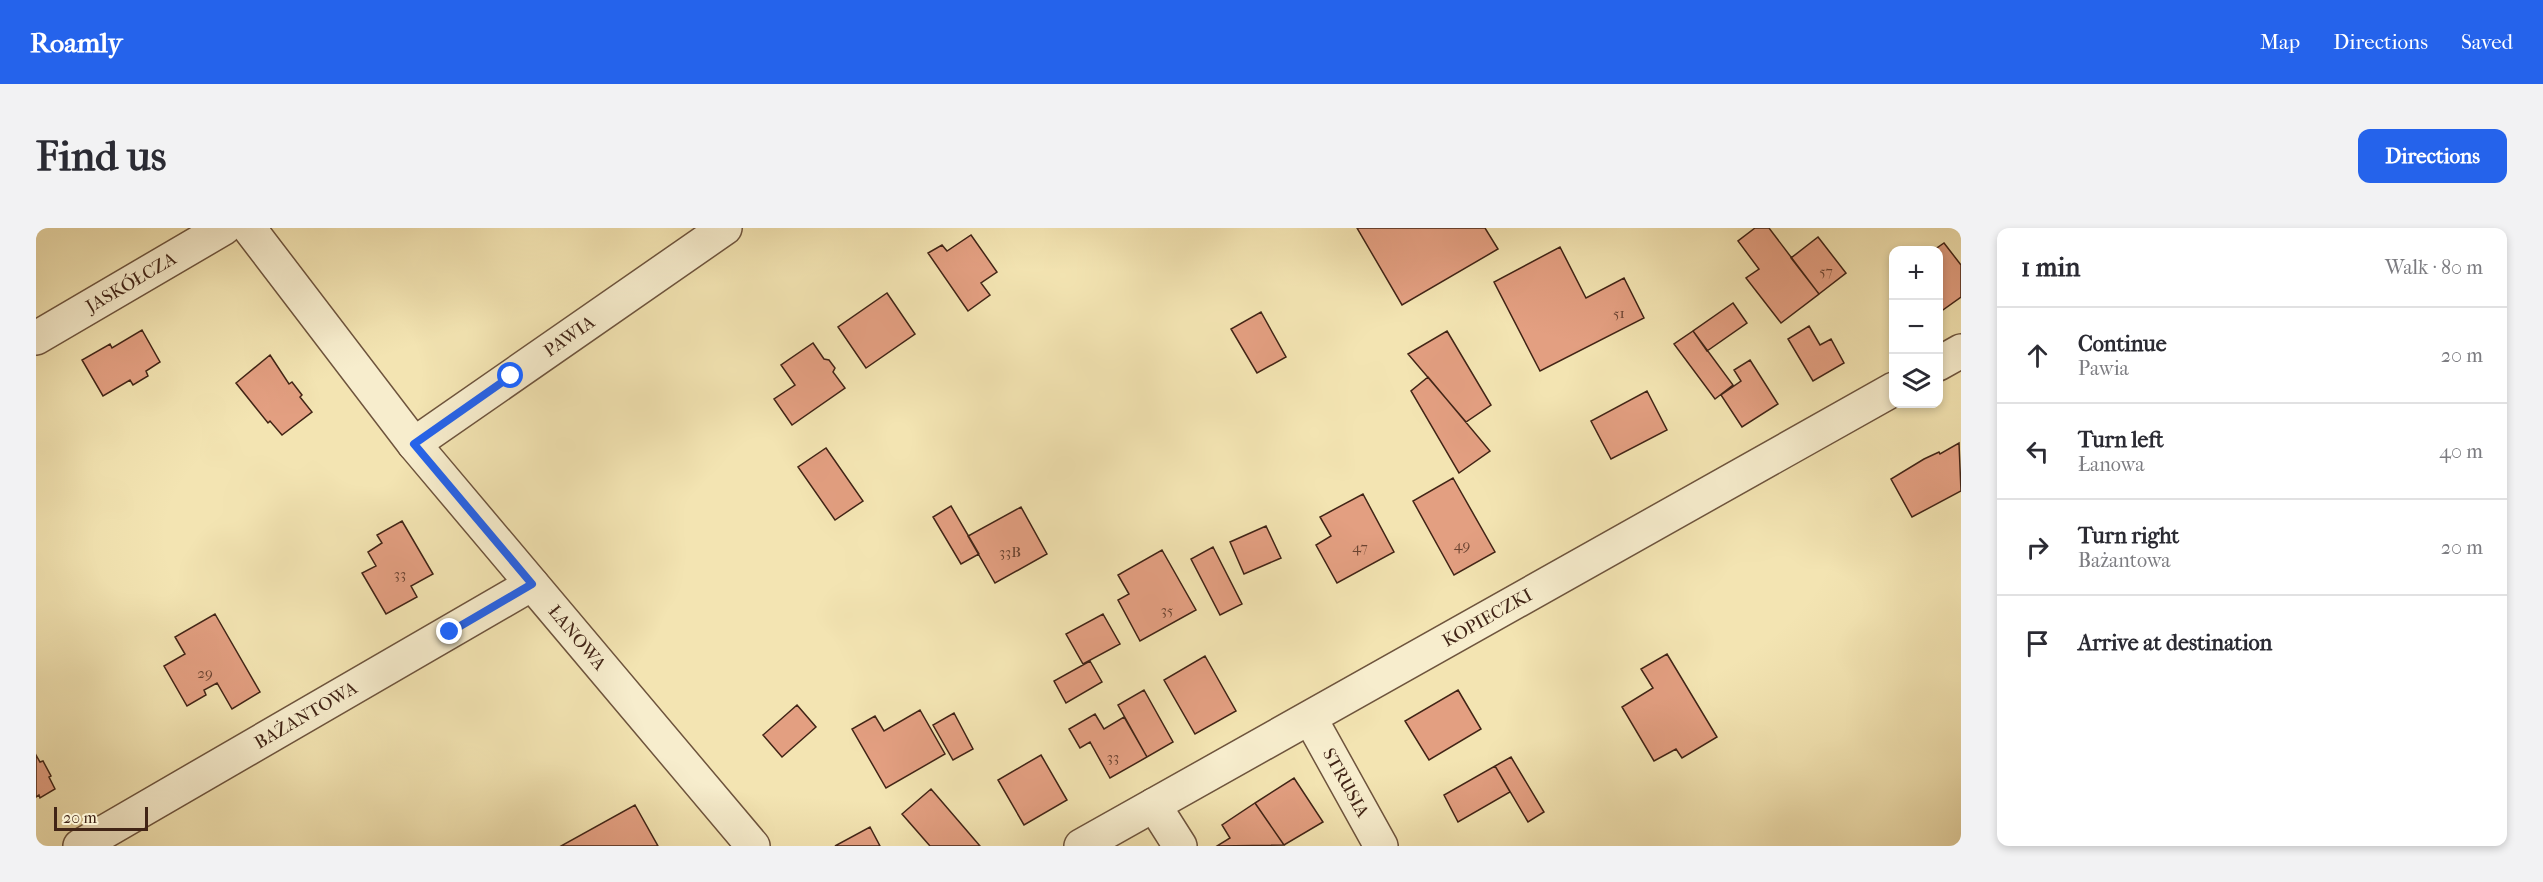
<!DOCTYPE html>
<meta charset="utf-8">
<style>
:root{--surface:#fff;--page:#f2f2f3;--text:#2b2b33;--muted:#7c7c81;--line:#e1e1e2;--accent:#2563eb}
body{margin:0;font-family:"IM FELL French Canon",serif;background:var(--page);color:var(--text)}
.controls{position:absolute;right:18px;top:18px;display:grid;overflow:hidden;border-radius:12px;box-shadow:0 3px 9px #0003}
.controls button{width:54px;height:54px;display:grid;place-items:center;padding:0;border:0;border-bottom:2px solid var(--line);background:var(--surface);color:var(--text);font:30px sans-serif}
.scale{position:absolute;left:18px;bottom:15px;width:94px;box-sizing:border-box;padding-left:6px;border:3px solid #412416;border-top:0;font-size:16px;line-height:21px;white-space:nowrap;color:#412416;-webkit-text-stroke:4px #f7edcd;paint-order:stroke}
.stop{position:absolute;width:18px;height:18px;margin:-14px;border:4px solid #2563eb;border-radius:50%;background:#fff}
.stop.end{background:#2563eb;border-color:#fff;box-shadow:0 2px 6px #0008}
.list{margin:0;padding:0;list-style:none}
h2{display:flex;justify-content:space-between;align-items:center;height:78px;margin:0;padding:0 24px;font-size:26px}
h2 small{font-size:20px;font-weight:400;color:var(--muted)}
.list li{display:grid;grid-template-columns:39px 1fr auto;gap:18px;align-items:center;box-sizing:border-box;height:96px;padding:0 24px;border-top:2px solid var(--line)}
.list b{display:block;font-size:22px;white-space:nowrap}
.list p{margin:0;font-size:20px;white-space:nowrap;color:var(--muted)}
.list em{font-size:20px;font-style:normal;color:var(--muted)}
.icon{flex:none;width:33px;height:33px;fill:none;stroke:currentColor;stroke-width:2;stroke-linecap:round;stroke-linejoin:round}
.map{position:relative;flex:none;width:1925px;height:618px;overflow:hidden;border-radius:12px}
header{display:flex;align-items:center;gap:36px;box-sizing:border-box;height:84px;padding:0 30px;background:var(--accent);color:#fff}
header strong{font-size:28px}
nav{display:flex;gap:33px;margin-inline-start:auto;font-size:21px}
.intro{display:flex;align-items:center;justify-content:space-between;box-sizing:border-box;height:144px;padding:0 36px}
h1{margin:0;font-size:42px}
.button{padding:15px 27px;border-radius:12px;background:var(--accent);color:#fff;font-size:21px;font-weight:700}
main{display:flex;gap:36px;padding:0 36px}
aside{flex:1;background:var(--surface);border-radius:12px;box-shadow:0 3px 9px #0003}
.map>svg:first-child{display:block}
.building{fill:#e39f81;stroke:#412416;stroke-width:1.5}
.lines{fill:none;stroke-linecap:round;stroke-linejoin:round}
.minor-casing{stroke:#6e543d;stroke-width:36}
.minor{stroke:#f7edcd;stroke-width:33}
.route{stroke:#2563eb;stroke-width:8}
.labels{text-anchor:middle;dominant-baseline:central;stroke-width:5;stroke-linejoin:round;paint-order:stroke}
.number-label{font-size:15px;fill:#6a4331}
.street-label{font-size:18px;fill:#412416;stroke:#f7edcd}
</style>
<header>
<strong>Roamly</strong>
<nav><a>Map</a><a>Directions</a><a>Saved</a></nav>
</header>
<div class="intro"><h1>Find us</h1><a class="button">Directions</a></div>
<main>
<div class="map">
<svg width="1925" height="618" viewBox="0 0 1925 618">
<rect width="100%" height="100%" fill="#f3e4b2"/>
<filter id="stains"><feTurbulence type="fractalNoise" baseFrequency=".00333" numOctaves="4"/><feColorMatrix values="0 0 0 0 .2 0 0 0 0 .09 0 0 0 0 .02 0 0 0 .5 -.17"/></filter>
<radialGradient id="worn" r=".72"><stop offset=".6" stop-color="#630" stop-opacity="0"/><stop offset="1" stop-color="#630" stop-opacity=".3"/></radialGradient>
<path class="building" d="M1321,0H1449L1462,21L1366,77Z
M1719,0H1733L1783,66L1745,95L1710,50L1723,41L1702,13Z
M935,7L961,44L945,55L954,67L932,83L892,25L906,17L911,23Z
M1782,9L1810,45L1783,66L1755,30Z
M1908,15L1925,37V69L1904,84L1902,82V22H1898Z
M1524,19L1550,70L1588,50L1608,90L1504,143L1458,54Z
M851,65L879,106L830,140L802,99Z
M1697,75L1711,95L1671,123L1657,103Z
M1225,84L1250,129L1221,145L1195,101Z
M1773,98L1784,117L1795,111L1808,135L1777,153L1752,111Z
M106,102L124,134L110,143L112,148L97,157L94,152L67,168L46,132L74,116L76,120Z
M1411,103L1455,177L1430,194L1372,126Z
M1657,103L1697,157L1679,171L1638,116Z
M777,115L788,131L793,132L799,140L797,144L809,160L756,197L738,171L759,157L745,137Z
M234,127L253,156L256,154L266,167L264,169L276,184L246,207L234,193L232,195L200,155Z
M1714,132L1742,176L1706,199L1685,167L1705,153L1698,142Z
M1392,149L1454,223L1423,245L1375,163Z
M1611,163L1631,202L1575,231L1555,193Z
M1923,215L1925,263L1876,289L1855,251L1888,231L1903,224L1904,226Z
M790,220L827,273L799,292L762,239Z
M1417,250L1459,324L1418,347L1377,273Z
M1327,266L1358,324L1301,355L1280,317L1295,308L1284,289Z
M915,278L943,326L925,336L897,289Z
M985,279L1011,326L959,355L932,308Z
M366,293L397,346L375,358L381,369L350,386L326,345L340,338L332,324L346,315L341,307Z
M1230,298L1245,330L1208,346L1194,314Z
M1177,319L1206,376L1184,387L1155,331Z
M1126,322L1160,382L1104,413L1082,372L1093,366L1082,347Z
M179,386L224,464L196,481L181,455L168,462L170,467L151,478L128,438L149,426L139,409Z
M1067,386L1084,416L1047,436L1030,406Z
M1631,426L1681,509L1646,530L1640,521L1618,533L1586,479L1617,460L1605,441Z
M1169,428L1200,483L1159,506L1128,452Z
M1054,433L1066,454L1030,475L1018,453Z
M1108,462L1137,514L1111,529L1082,477Z
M1422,462L1445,501L1393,532L1369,493Z
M761,477L780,499L746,529L727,507Z
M884,482L909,526L850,560L816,501L839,488L848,503Z
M918,485L937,521L917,532L897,497Z
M1059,486L1068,501L1088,489L1111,529L1074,550L1054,514L1044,520L1033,501Z
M0,527L4,534L7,533L15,548L13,549L19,561L4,570L3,567L0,569Z
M1005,527L1031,572L988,597L962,552Z
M1475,529L1508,584L1492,594L1459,538Z
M1459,538L1474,564L1422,594L1408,567Z
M1258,550L1287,594L1248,617L1219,575Z
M895,561L944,618H894L866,586Z
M1219,575L1248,617L1181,618L1194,610L1186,597Z
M599,577L622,618H525Z
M834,599L844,618H799Z"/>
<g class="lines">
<defs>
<g id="minor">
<path id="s1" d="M213,0L378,216L717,618"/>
<path id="s2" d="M0,110L188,0"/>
<path d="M1902,136L1925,123"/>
<path id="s3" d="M378,216L689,0"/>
<path id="s4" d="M1274,490L1345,618"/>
<path d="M1118,577L1144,618"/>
<path id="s5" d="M44,618L496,356"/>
<path id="s6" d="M1045,618L1858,161"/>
</g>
</defs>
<use href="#minor" class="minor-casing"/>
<use href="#minor" class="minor"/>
</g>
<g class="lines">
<path class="route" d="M414,404L496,356L378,216L475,148"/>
</g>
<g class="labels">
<g class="number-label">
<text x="1790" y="43">57</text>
<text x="1583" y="85">51</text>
<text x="1426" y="317">49</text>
<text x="1324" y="319">47</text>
<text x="974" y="324">33B</text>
<text x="364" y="346">33</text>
<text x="1131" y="382">35</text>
<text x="169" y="445">29</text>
<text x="1077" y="529">33</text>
</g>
<g class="street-label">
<text stroke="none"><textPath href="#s2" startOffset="110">JASKÓŁCZA</textPath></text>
<text stroke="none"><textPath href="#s3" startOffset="189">PAWIA</textPath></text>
<text stroke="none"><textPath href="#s6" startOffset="466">KOPIECZKI</textPath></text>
<text stroke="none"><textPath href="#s1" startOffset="525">ŁANOWA</textPath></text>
<text stroke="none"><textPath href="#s5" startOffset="261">BAŻANTOWA</textPath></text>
<text stroke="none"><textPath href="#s4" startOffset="74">STRUSIA</textPath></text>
</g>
</g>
<rect width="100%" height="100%" filter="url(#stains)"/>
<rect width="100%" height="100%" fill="url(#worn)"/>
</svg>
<div class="controls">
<button>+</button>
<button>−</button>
<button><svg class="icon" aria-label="layers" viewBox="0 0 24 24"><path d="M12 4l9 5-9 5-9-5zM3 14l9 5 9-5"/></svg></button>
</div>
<div class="scale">20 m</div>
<div class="stop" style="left:475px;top:148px"></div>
<div class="stop end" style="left:414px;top:404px"></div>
</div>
<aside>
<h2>1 min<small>Walk · 80 m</small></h2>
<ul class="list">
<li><svg class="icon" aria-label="ahead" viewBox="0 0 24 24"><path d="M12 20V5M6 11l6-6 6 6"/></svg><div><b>Continue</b><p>Pawia</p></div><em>20 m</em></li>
<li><svg class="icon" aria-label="left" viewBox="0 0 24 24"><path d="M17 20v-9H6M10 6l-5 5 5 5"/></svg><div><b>Turn left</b><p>Łanowa</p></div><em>40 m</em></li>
<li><svg class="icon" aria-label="right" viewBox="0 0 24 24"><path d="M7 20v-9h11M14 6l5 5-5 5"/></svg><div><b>Turn right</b><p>Bażantowa</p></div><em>20 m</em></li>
<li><svg class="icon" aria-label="arrive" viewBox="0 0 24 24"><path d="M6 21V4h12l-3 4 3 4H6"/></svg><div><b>Arrive at destination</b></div></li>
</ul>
</aside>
</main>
